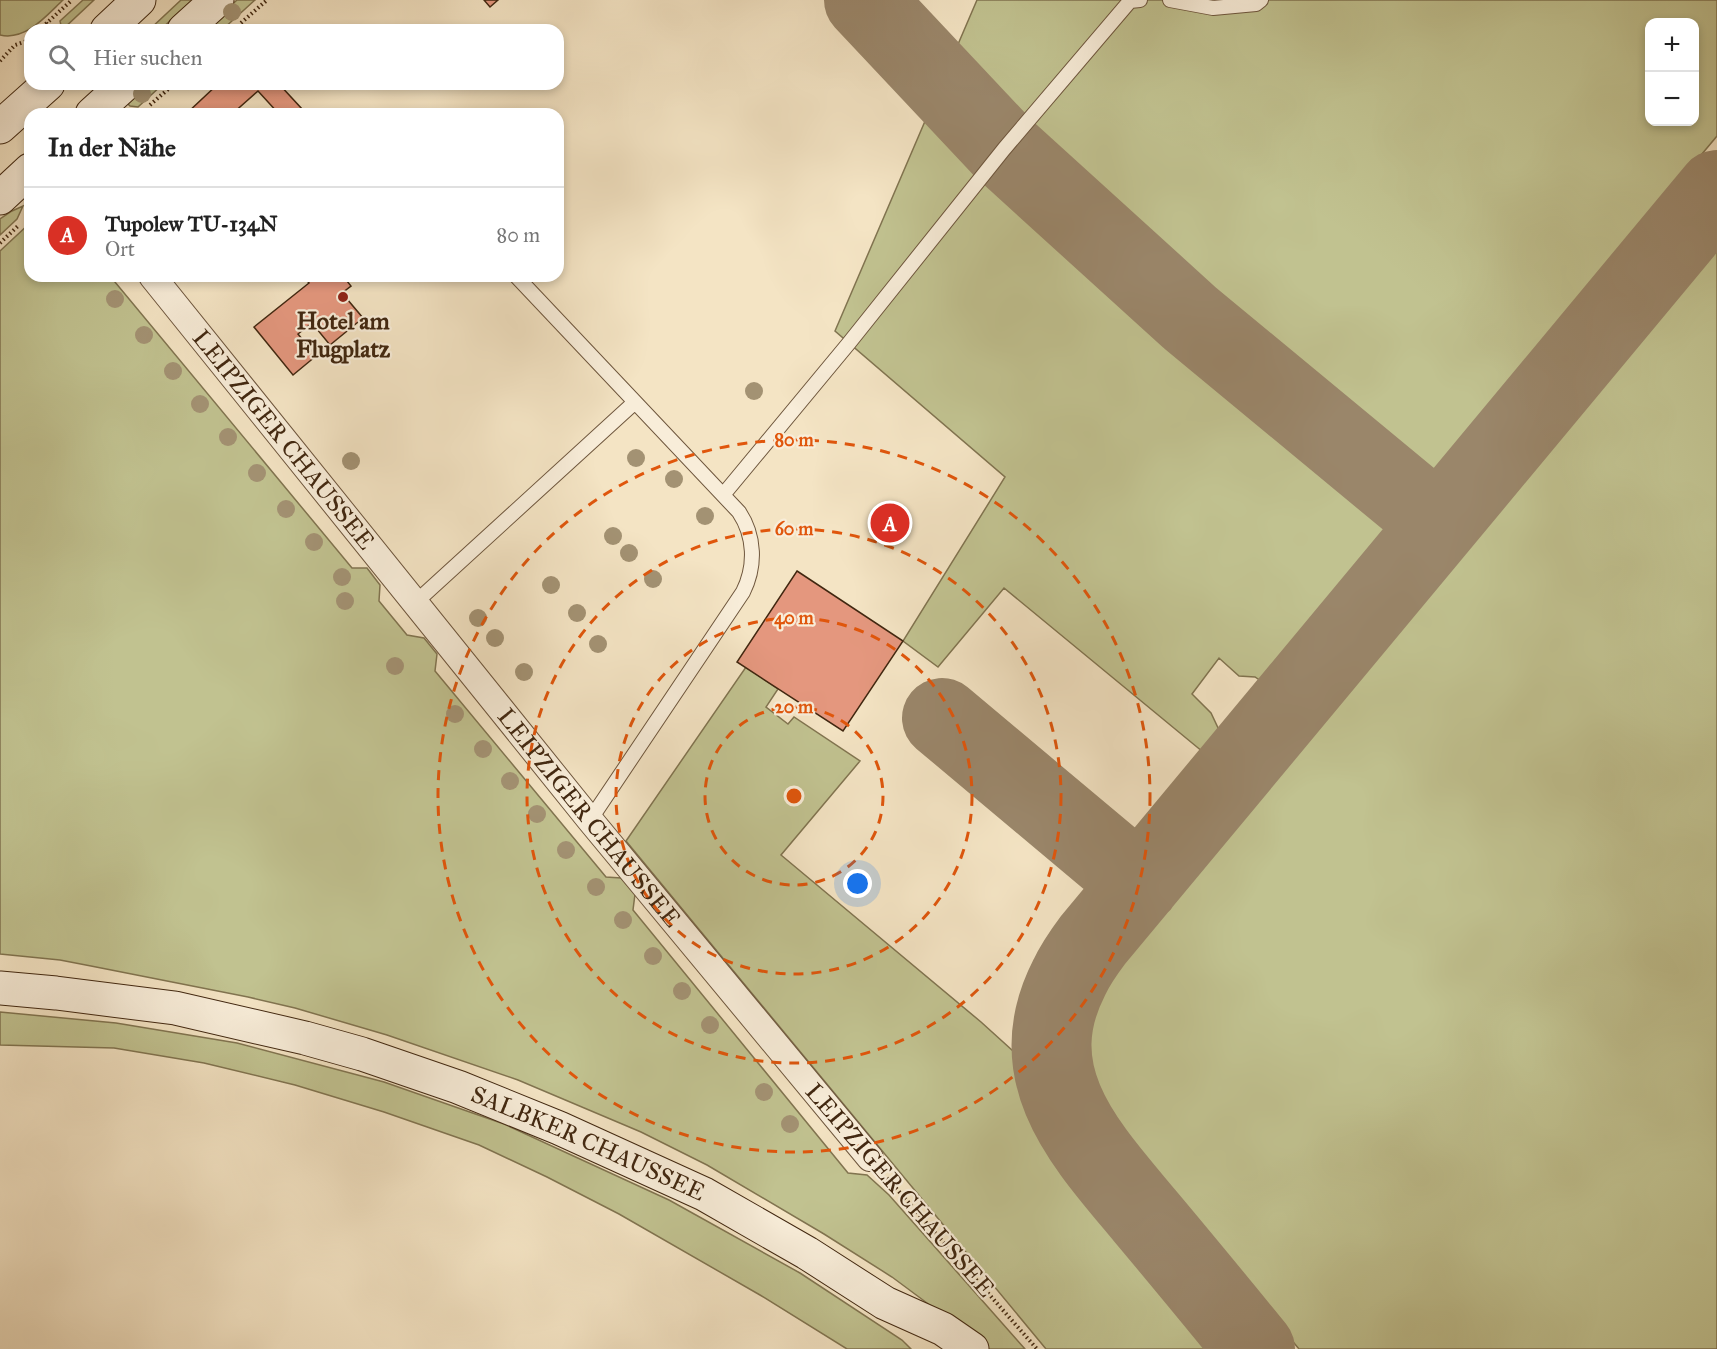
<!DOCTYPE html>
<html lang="de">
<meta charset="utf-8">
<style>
:root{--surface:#fff;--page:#f6f6f6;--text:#222;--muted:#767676;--line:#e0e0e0;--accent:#d93025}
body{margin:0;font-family:"IM FELL Great Primer",serif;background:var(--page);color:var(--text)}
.controls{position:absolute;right:18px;top:18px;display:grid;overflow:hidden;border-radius:12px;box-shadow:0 3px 9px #0003}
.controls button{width:54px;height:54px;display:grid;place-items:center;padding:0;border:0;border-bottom:2px solid var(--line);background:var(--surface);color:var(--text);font:30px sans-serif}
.you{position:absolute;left:858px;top:884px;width:21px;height:21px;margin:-15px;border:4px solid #fff;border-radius:50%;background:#1a73e8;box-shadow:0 0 0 9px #1a73e833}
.badge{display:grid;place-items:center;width:39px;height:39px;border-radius:50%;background:var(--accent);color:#fff;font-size:20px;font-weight:700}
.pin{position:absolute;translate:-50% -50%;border:3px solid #fff;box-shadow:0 2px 6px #0006}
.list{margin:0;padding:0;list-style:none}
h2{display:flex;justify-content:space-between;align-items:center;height:78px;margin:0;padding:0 24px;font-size:26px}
h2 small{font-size:20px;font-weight:400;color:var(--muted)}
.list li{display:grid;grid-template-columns:39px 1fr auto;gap:18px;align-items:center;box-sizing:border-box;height:96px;padding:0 24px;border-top:2px solid var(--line)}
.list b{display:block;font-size:22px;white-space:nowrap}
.list p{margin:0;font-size:20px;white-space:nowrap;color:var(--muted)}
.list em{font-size:20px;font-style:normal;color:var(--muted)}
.icon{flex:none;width:33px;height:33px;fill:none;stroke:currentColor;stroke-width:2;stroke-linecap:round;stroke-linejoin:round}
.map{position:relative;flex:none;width:1717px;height:1349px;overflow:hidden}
.search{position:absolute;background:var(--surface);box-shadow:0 3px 9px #0003;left:24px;top:24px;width:540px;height:66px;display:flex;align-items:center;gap:15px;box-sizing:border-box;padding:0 21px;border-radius:18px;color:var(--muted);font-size:22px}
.panel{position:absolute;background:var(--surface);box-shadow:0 3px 9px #0003;left:24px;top:108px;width:540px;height:174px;border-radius:18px}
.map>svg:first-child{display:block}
.green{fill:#c1c290;stroke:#817450;stroke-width:1.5;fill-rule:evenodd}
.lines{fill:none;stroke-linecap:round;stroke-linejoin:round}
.taxiway{stroke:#9a866a;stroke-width:80}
.building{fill:#e4977e;stroke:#412710;stroke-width:1.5}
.lane-casing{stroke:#6e563d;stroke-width:16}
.street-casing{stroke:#6e563d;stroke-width:28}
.secondary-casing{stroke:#412710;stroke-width:35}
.path{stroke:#412710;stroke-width:4;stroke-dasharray:1.5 3;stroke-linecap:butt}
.lane{stroke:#f8edd9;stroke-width:14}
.street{stroke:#f8edd9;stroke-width:26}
.secondary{stroke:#f8edd9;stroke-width:33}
.tree{fill:#a39273}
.ring{fill:none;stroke:#e0560c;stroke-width:3;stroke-dasharray:10 8}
.poi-dot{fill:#8f2418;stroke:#f8edd9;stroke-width:2}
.labels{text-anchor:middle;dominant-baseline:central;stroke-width:4.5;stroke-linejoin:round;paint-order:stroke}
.poi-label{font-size:24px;font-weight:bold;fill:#412710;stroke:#f8edd9}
.street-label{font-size:24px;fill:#412710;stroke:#f8edd9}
.centre{fill:#e0560c;stroke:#f8edd9;stroke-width:3}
.ring-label{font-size:18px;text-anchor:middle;font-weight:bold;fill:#e0560c;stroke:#f8edd9;stroke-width:4.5;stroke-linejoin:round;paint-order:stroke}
</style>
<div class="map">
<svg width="1717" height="1349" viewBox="0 0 1717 1349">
<rect width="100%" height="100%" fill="#f4e4c4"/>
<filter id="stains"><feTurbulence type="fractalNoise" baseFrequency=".00333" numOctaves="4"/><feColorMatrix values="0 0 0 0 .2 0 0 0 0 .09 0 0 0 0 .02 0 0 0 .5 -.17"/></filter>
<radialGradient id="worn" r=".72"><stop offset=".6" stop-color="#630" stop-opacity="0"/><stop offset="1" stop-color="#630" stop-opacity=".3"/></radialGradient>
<path class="green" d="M0,0H63C46,16 26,41 0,35Z
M83,0H94L62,30L60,21Z
M181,0H193L160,30H149Z
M237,0H255L222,30H204Z
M977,0H1717V136L1411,501L1264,683L1255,677L1239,676L1219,658L1192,694L1211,713L1219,730L1203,752L1004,588L938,667L903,641L1005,477L835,331ZM1650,22H1694V122H1650Z
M144,84H163L138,107L130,106L125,101Z
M23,206L17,219L0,235V219L12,211Z
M30,223V276H110L352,568H367L380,585L379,601L407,635L424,638L437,654L435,671L606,877L621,878L635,894L633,910L848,1173L867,1175L889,1195L1025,1349H989L892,1277L824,1234L707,1165L641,1132L518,1080L387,1035L295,1008L248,997L91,966L60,960L0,954V251Z
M1717,243V1349H1299L1126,1140C1117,1128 1106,1116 1100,1102C1058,1015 1120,958 1172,898Z
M746,667L778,689L766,707L788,724L794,717L860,761L781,855L981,1022L1024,1061L1025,1095L1030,1116L1040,1136L1071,1182L1209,1349H1046L626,841Z
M0,1012L116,1023L237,1043L384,1082L504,1124L669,1200L800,1273L902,1340L911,1349H847L760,1295L619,1214L547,1177L479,1145L384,1112L295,1085L204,1063L114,1048L0,1045Z"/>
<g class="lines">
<path class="taxiway" d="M864,0L1004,149L1190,318L1439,524
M942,718L1140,884
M1255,1349C1219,1305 1182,1260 1145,1216C1086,1145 1019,1076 1069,978C1075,965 1084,952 1093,940L1717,190"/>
</g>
<path class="building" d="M484,0H498L490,7Z
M218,84H279L302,109L295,114H279L258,91L232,114H186Z
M303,276H343L351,286L342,293L363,318L330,345L312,323L298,334L316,356L293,375L254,327L309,283Z
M797,571L903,641L843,731L737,662Z"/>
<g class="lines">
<defs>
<path id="lane" d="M1170,0L1213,8L1256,4L1261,0
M516,276L739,512C755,536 756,566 743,592L590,820
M723,495L849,343L1004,149L1130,1L1140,0
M416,602L635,402"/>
<g id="street">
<path id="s1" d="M152,276L590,820L870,1158"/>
</g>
<g id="secondary">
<path d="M107,30L139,0"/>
<path d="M184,30L217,0"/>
<path d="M92,114L125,84"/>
<path d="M0,127L48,84"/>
<path d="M0,198L30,170"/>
<path id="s2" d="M0,988L56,993L175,1008L305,1038L362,1054L458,1087L559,1128L704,1194L807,1253L885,1303L943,1329L972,1349"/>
</g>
</defs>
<use href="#lane" class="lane-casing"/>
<use href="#street" class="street-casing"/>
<use href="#secondary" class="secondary-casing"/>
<path class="path" d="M46,23L52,30
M241,23L267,0
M39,30L72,0
M0,61L15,45L27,41L30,38
M150,105L174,84
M0,243L19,225
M887,1178L1037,1349"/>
<use href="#lane" class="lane"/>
<use href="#street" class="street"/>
<use href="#secondary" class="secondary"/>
</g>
<g class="tree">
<circle cx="232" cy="12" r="9"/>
<circle cx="142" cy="94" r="9"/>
<circle cx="115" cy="299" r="9"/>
<circle cx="144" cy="335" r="9"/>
<circle cx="173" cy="371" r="9"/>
<circle cx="754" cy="391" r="9"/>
<circle cx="200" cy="404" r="9"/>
<circle cx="228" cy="437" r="9"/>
<circle cx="636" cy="458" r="9"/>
<circle cx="351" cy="461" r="9"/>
<circle cx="257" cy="473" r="9"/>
<circle cx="674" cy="479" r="9"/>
<circle cx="286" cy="509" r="9"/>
<circle cx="705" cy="516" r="9"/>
<circle cx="613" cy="536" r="9"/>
<circle cx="314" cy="542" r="9"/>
<circle cx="629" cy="553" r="9"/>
<circle cx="342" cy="577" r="9"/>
<circle cx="653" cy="579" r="9"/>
<circle cx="551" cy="585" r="9"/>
<circle cx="345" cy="601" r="9"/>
<circle cx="577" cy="613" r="9"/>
<circle cx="478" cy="618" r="9"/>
<circle cx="495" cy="638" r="9"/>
<circle cx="598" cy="644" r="9"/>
<circle cx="395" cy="666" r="9"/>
<circle cx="524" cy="672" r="9"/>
<circle cx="455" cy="714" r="9"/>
<circle cx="483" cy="749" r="9"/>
<circle cx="510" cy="781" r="9"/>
<circle cx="537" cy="814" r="9"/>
<circle cx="566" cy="850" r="9"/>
<circle cx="596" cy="887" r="9"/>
<circle cx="623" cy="920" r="9"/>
<circle cx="653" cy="956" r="9"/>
<circle cx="682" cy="991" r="9"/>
<circle cx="710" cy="1025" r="9"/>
<circle cx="764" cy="1092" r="9"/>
<circle cx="790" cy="1124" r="9"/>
</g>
<g class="ring">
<circle cx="794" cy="796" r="89"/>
<circle cx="794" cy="796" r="178"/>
<circle cx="794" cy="796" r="267"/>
<circle cx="794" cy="796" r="356"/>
</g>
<circle class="poi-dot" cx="343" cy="297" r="6"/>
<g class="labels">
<g class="poi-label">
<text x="343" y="321">Hotel am<tspan x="343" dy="28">Flugplatz</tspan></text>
</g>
<g class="street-label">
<text stroke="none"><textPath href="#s1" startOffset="210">LEIPZIGER CHAUSSEE</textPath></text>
<text stroke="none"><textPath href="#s1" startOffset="696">LEIPZIGER CHAUSSEE</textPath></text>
<text stroke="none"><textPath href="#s2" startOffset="612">SALBKER CHAUSSEE</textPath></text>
<text transform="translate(900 1190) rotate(49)">LEIPZIGER CHAUSSEE</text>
</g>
</g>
<circle cx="794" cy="796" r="9" class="centre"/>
<g class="ring-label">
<text x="794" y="446">80 m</text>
<text x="794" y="535">60 m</text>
<text x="794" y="624">40 m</text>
<text x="794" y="713">20 m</text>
</g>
<rect width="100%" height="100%" filter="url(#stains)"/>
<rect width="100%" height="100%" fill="url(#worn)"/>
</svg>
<div class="controls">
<button>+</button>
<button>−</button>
</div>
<div class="you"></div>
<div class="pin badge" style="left:890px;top:523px">A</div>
<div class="search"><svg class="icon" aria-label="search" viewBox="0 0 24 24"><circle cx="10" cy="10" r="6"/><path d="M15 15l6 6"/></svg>Hier suchen</div>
<section class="panel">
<h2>In der Nähe<small></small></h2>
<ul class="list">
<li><span class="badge">A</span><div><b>Tupolew TU-134N</b><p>Ort</p></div><em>80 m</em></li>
</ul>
</section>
</div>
